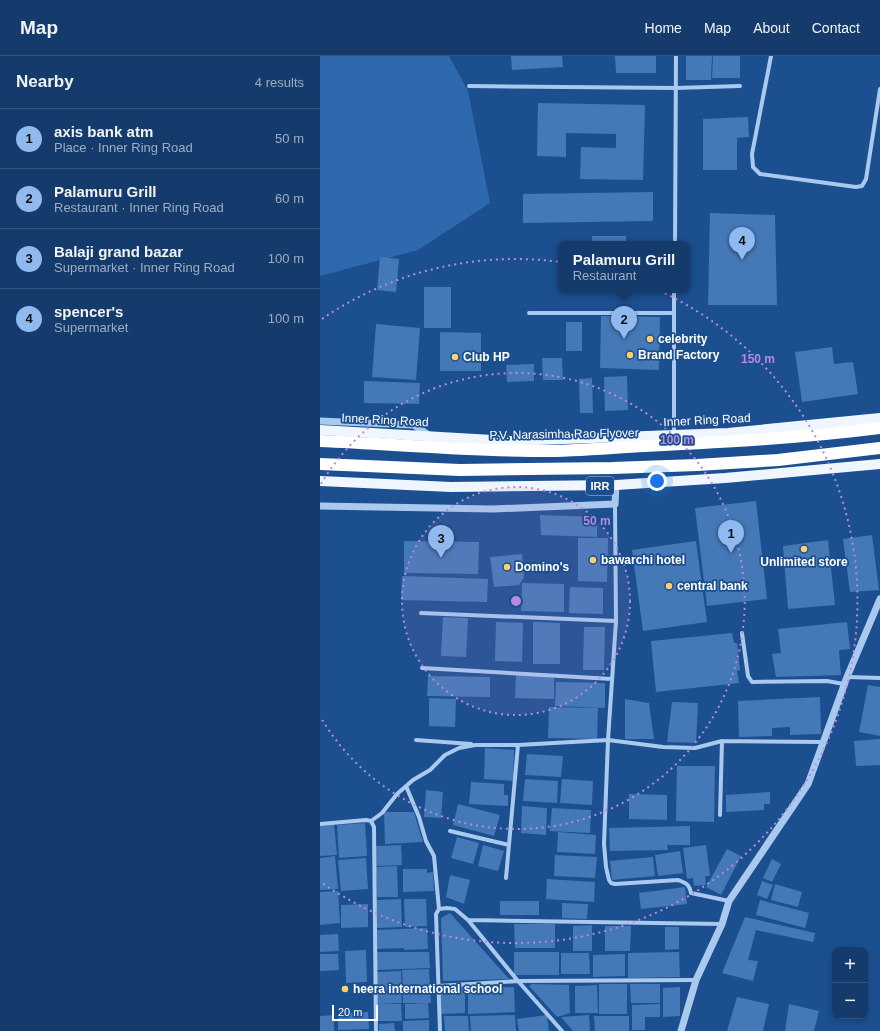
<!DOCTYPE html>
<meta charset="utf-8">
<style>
:root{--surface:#143b6b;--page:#214673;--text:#f1f3f6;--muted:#9dadc1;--line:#33557e;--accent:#90b9f0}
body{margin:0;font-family:Helvetica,sans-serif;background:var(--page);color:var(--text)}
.controls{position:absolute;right:12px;bottom:12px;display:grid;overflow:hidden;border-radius:8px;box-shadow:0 2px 6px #0003}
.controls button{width:36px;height:36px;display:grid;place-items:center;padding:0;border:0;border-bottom:1px solid var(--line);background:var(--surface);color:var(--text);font:20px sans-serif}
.scale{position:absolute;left:12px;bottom:10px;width:46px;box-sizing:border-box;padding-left:4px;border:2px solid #fff;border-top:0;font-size:11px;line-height:14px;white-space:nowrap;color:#fff;-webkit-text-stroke:3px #1b4f8f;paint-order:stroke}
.you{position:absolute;left:337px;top:425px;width:14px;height:14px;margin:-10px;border:3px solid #fff;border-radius:50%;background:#1a73e8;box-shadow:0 0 0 6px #1a73e833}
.badge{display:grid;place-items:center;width:26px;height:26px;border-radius:50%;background:var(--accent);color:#111;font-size:13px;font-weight:700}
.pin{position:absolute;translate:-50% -33px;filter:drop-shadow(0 1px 2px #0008)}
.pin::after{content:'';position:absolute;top:21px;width:14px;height:12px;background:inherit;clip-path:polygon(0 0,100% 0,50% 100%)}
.popup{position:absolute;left:238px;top:185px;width:132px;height:52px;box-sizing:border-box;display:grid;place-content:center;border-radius:8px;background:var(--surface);filter:drop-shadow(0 1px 3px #0005);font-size:13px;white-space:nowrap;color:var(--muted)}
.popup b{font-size:15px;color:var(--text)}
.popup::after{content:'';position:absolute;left:50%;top:100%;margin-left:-8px;border:8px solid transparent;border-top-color:var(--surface)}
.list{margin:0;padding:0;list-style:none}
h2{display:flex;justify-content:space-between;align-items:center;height:52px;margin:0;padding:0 16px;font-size:17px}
h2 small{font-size:13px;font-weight:400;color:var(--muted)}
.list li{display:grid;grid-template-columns:26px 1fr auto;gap:12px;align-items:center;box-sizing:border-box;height:60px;padding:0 16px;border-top:1px solid var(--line)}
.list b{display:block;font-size:15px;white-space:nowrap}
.list p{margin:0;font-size:13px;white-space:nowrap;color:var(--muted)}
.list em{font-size:13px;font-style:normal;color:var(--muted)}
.map{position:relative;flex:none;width:560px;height:975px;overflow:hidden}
header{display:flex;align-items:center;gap:24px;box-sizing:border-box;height:56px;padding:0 20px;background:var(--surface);border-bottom:1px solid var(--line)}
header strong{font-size:19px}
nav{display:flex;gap:22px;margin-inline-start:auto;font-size:14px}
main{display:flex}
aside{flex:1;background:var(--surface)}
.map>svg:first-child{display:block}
.green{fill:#2e69ad}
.building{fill:#4478b7}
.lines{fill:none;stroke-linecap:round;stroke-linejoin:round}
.minor{stroke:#a9c9ee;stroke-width:4}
.tertiary{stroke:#a9c9ee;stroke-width:7}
.primary{stroke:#f0f6ff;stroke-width:10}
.motorway{stroke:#fff;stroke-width:12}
.ring{fill:none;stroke:#b68bdc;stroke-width:2;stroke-dasharray:2 4}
.poi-dot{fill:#ffd166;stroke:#1b4f8f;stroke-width:1.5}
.labels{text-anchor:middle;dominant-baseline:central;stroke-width:3.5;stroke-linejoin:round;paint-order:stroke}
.shield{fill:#1b4f8f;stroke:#bbcadd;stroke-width:1}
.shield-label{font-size:11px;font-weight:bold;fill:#fff}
.poi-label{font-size:12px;font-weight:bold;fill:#fff;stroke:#1b4f8f;text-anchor:start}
.street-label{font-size:12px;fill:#fff;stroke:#1b4f8f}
.centre{fill:#b68bdc;stroke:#1b4f8f;stroke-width:2}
.ring-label{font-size:12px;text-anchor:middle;font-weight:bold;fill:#b68bdc;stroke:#1b4f8f;stroke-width:3.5;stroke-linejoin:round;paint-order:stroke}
</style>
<header>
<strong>Map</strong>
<nav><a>Home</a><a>Map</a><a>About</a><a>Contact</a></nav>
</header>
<main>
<aside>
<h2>Nearby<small>4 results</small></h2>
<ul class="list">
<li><span class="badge">1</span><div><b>axis bank atm</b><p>Place · Inner Ring Road</p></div><em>50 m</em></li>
<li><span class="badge">2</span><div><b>Palamuru Grill</b><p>Restaurant · Inner Ring Road</p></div><em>60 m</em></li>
<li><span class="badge">3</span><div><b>Balaji grand bazar</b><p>Supermarket · Inner Ring Road</p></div><em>100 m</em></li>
<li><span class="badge">4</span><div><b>spencer's</b><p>Supermarket</p></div><em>100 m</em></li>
</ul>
</aside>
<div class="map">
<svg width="560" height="975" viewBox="0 0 560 975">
<rect width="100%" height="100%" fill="#1b4f8f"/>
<path class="green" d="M0,0H129L148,35L170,147L98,194L0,220Z"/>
<path class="building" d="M191,0H242L243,11L192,14Z
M295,0H336V17H296Z
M366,0H392L391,24H366Z
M393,0H420V22H392Z
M218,47L325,49L323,124L260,123L261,91L296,92V78L246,77V101L217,100Z
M428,61L429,81L417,82V114H383V63Z
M333,136V165L203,167V138Z
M390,157L455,159L457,249H388Z
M272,180H306V188H272Z
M60,201L79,203L76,236L57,234Z
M104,231H131V272H104Z
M281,260L340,261L339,314L280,312Z
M246,266H262V295H246Z
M56,268L100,272L96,324L52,321Z
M120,276L161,277V315H120Z
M512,291L514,308L533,306L538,338L482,346L475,296Z
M222,302H242L243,324H223Z
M214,308V325L187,326L186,309Z
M307,320L308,354L285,355L284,321Z
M272,322L273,357H260L259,323Z
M44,325L100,327L99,348L44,347Z
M436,445L447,543L387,550L375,452Z
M220,459L277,461V481L221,479Z
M552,479L559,534L530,536L523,483Z
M258,482H288L287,526L258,525Z
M508,484L515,549L468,553L463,490Z
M84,485L159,486L158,518L84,517Z
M376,485L387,566L323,575L312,494Z
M202,498L204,521L199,529L174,531L170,501Z
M82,520L168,523L167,546L81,544Z
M202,527L244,528V556L201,555Z
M250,531L283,532V558L249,557Z
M123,561L148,562L146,601L121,600Z
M176,566L203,567L202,606L175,605Z
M213,566L240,567V608H213Z
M527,566L530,593L519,594L521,619L456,621L452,598L461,597L458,573Z
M264,571H285L284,614H263Z
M412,577L414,587H417L420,614L417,615L419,627L336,636L331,585Z
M196,619L234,620V643L195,642Z
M108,620L170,621V641L107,640Z
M236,626L285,627V652L235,650Z
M548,629L560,631V680L539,676Z
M500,641L501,678L470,679V671L452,672V680L419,681L418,645Z
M109,642L136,643L135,671L109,670Z
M305,643L329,647L334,683H305Z
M352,646L378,647L376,687L347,686Z
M229,651L278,652L277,683L228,682Z
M560,683V709L536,710L534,685Z
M165,692L194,694L193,725L164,723Z
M207,698L243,700L241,721L205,719Z
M357,710H395L394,766L356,765Z
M205,723L238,725L237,747L203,745Z
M242,723L273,725L272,749L240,747Z
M151,726L184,728V739H188V750L149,748Z
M106,734L123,736L121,762L104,761Z
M450,736V748H444V754L406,756V739Z
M309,738L347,739V764L309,763Z
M138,748L180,759L174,780L133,769Z
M202,750L227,752L226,779L201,777Z
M232,752L271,754L270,777L230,775Z
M64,756H94L103,786L65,788Z
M45,767L47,800L19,802L17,769Z
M14,768L17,799L0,800V769Z
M370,770V789H347L348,794L290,795L289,772Z
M238,776L276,779L275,798L237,796Z
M137,781L159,787L153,808L131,802Z
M81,789L82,809L56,810V790Z
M163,789L184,795L178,815L158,810Z
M386,789L390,820H385L386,829L374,830L373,822L367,823L363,792Z
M407,793L421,800L401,839L386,831Z
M360,795L363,817L338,820L335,799Z
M235,799L277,801L275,822L234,820Z
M15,800L18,833L0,834V802Z
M333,801L335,820L292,824L290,805Z
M46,802L48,833L21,835L18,804Z
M452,803L461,808L452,826L443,822Z
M77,810L78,841H57L56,811Z
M83,813H107V817L113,816L114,835L83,836Z
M130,819L150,824L144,848L126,841Z
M227,823L275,826L274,846L226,843Z
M442,825L453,829L447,843L437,839Z
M455,828L482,836L478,851L451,844Z
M365,831L367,848L321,853L319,837Z
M18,835L20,867L0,869V836Z
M81,843L82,871L57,872L56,844Z
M84,843H106L107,870L85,871Z
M440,844L489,857L485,872L436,859Z
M180,845H219V859H180Z
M242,847L268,848L267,863L242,862Z
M48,848V871L21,872V849Z
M130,857L189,923L123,925L121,862Z
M425,861L495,877L493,886L436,874L428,904L438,905L433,925L402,917Z
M194,868H235V892H195Z
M272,869V895H253V870Z
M285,870H311L310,895H285Z
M345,871H359V893L345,894Z
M107,872L108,893L84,894V879V892L56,893L55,874Z
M18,878L19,895L0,896V879Z
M46,894L47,926L26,927L25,895Z
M56,896H109L110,912L57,914Z
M194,896H239V919H194Z
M359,896L360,921L308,922V897Z
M241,897H269L270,918H241Z
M0,898H18L19,914L0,915Z
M305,898V920L273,921V899Z
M109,913L110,930L83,931L82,914Z
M81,915L82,947L58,948L56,916Z
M212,928L249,929L250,957L237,961L209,930Z
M279,928H307V958H279Z
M310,928H340V947H311Z
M277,929L278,957H255V930Z
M145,930V957L121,958L120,931Z
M110,931L111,947H83V933Z
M194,931L195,956L148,958V932Z
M360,931V960L343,961V932Z
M417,941L449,948L443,975H407Z
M108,947L109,962L85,963V948Z
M56,948H81L82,965H57Z
M340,948V961H325V974H312V949Z
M469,948L499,955L494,975H465Z
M48,956L49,973L18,974V957Z
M14,959V975H0V960Z
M195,959L196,975H151L150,960Z
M227,959L229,975H199L197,963Z
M269,959L270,975H253L241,961Z
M124,960H148L149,975H125Z
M274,960H309V975H275Z
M109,964V975H83V965Z
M74,967L75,975H59V968Z"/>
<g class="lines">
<path class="minor" d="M451,0L432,98L433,111L440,118L536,131L542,130L546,123L560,33
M149,30L356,32L420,30
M355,188L356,0
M209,257H354
M354,379V234
M295,448L296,565L288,684L284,788L286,811L289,824L291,827L295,828L358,824C366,827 369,828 371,837L409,845
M101,557L296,565
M422,577L428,620L432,626L507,625L524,628
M102,612L292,623
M527,621L560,622
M96,684L151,688
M86,730L99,761L106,785L114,800L119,853
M400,759L402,685
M51,765L54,771L56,975
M0,768L46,764L51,765L62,757L77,738L93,724L110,714L125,699L139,692L155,689H198L288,684L343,691L375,692L402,685L503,686
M130,775L189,789
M186,822L198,689
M148,864L402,868
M118,930L198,925L376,924
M120,975L116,858L119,853L127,852L135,853L148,864L198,925L242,975"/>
<path class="tertiary" d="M0,365L94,369L110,380
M0,450L173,453L295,448L296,429
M361,975L376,924L402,868L409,845L488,728L527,621L560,543"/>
<path class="primary" d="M0,374L191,385L408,377L560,362
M0,425L131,431L296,429L405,422L560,408"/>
<path class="motorway" d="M0,385C70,388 140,394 211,395C249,396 287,392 325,390C404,386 482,382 560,372
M0,408L140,414L292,412L377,409L458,404L560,392"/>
</g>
<circle cx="196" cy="545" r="114" fill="#b68bdc" fill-opacity=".12"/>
<g class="ring">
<circle cx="196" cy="545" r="114"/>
<path d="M1 428A228 228 0 1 1 1 662"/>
<path d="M2 263A342 342 0 1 1 2 827"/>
</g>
<g class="poi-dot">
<circle cx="330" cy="283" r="4"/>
<circle cx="310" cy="299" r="4"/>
<circle cx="135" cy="301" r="4"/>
<circle cx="484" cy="493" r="4"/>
<circle cx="273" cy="504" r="4"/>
<circle cx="187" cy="511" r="4"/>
<circle cx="349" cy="530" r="4"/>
<circle cx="25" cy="933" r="4"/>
</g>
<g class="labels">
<rect class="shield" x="266" y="421" width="28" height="18" rx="3"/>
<g class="shield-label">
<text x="280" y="430">IRR</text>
</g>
<g class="poi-label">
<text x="338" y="283">celebrity</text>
<text x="318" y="299">Brand Factory</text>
<text x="143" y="301">Club HP</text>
<text x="281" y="504">bawarchi hotel</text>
<text x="484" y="506" text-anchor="middle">Unlimited store</text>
<text x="195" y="511">Domino's</text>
<text x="357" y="530">central bank</text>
<text x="33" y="933">heera international school</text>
</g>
<g class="street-label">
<text transform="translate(65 364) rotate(3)">Inner Ring Road</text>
<text transform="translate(387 364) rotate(-3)">Inner Ring Road</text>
<text transform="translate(244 378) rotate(-1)">P.V. Narasimha Rao Flyover</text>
</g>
</g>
<circle cx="196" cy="545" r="6" class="centre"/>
<g class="ring-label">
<text x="438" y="307">150 m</text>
<text x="357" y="388">100 m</text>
<text x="277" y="469">50 m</text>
</g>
</svg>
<div class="controls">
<button>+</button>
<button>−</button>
</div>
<div class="scale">20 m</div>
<div class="you"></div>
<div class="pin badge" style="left:411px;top:497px">1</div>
<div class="pin badge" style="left:304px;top:283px">2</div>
<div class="popup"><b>Palamuru Grill</b>Restaurant</div>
<div class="pin badge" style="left:121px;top:502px">3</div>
<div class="pin badge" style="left:422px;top:204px">4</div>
</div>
</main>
